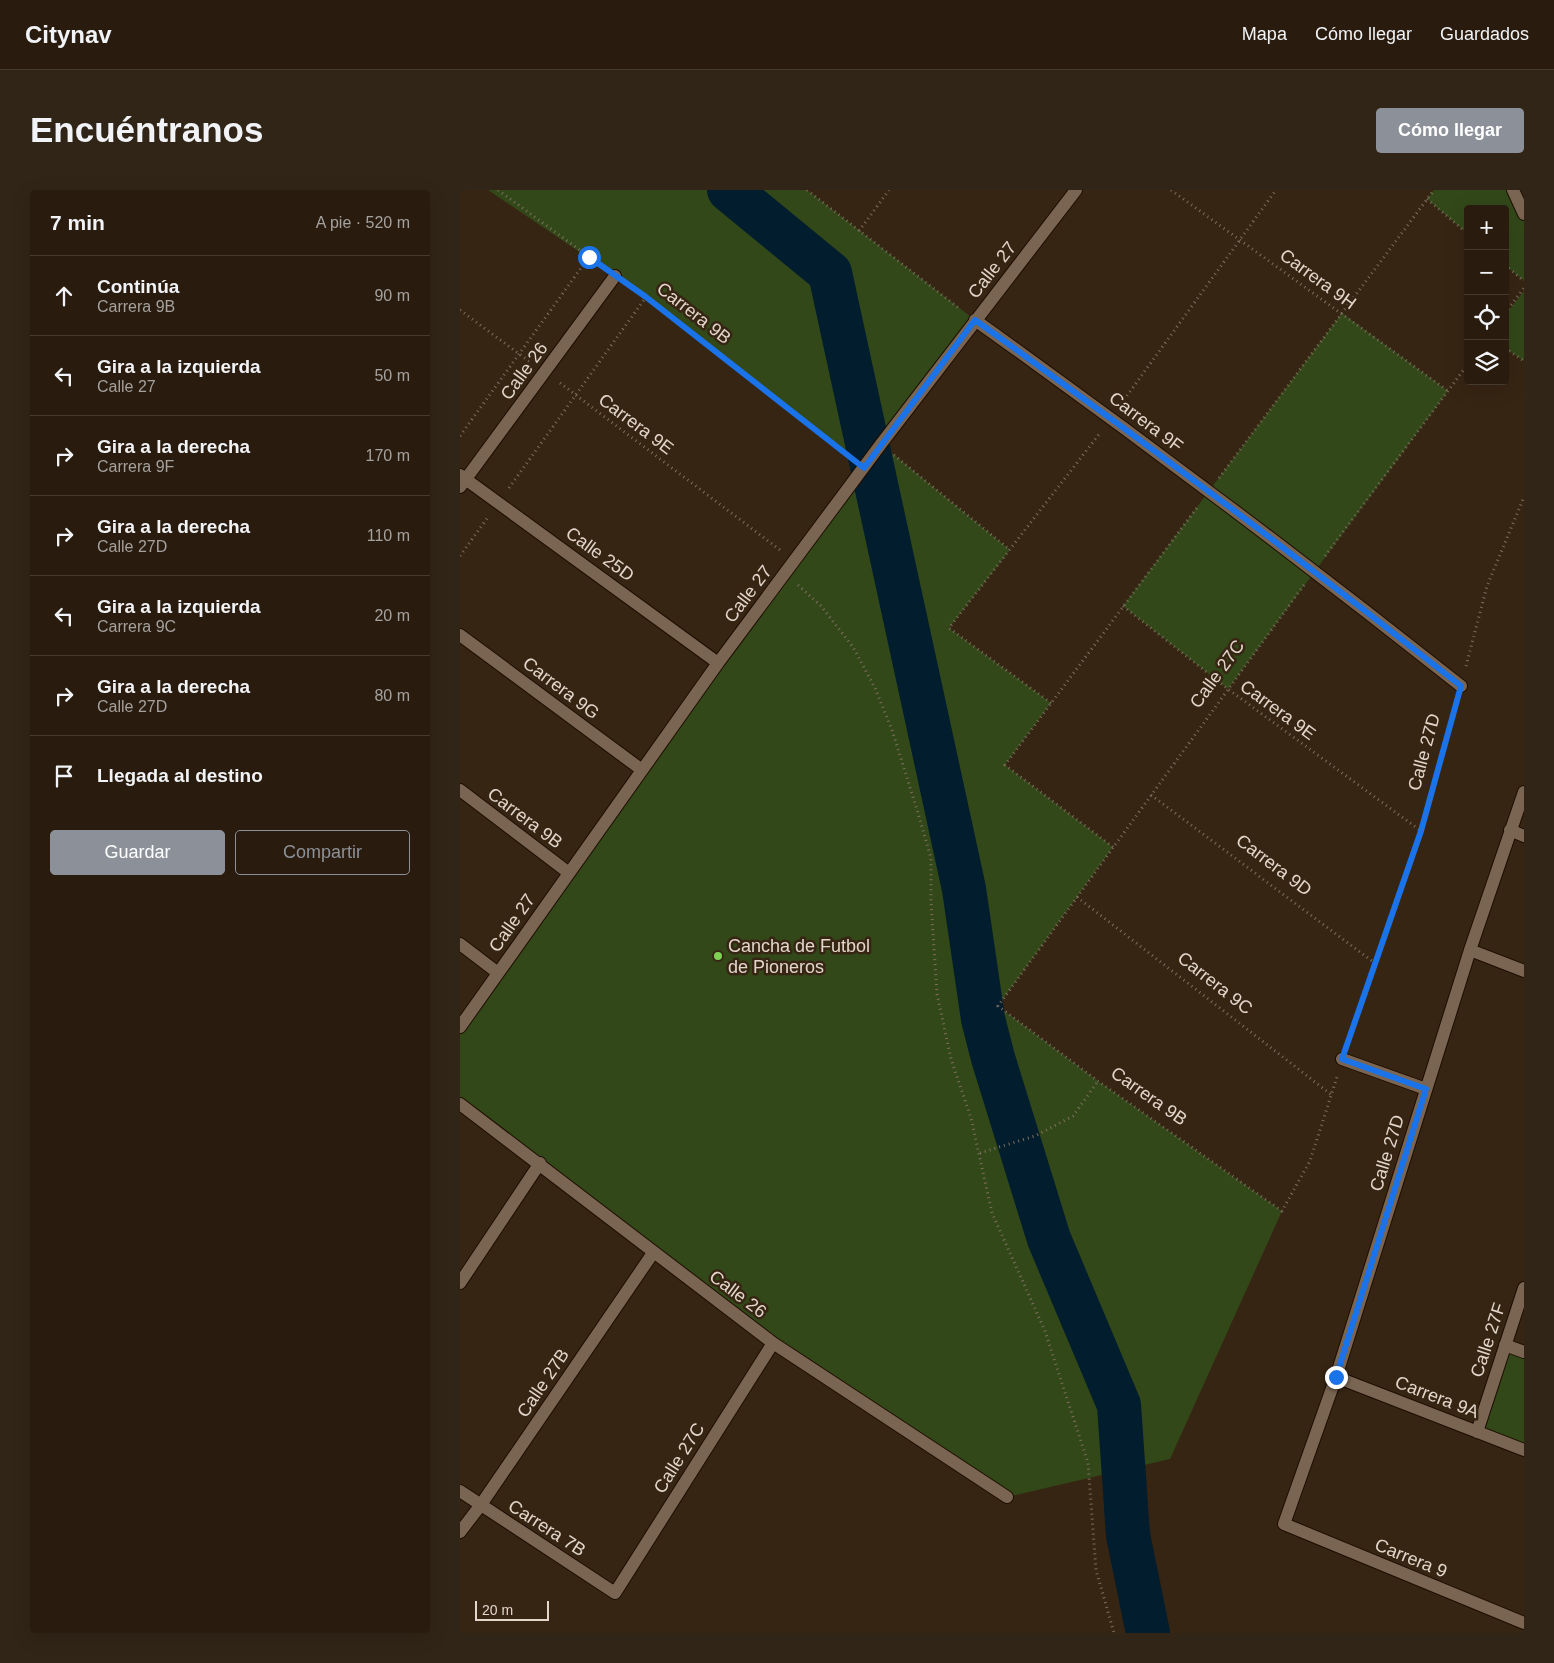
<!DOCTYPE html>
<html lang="es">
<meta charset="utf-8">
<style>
:root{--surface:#291c0e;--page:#312517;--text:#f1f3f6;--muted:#a5a19e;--line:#453a2e;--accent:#8c9099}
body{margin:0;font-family:Helvetica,sans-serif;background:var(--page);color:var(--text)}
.controls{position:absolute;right:15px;top:15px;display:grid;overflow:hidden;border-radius:5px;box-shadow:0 5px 20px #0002}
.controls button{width:45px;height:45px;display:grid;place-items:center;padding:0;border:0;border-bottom:1px solid var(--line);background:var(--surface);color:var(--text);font:25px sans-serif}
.scale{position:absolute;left:15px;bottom:12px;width:74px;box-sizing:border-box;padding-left:5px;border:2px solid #e2d6cb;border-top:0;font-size:14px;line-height:18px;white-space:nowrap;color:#e2d6cb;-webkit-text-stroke:4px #372513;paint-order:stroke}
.stop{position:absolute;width:15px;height:15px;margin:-11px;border:4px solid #1a73e8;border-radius:50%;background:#fff}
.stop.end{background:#1a73e8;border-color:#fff;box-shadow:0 1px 5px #0008}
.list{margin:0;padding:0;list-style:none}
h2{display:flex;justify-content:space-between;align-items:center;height:65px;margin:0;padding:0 20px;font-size:21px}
h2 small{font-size:16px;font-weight:400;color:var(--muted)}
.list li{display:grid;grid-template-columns:32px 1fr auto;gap:15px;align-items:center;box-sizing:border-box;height:80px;padding:0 20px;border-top:1px solid var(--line)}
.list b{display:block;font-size:19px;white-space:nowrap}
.list p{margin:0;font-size:16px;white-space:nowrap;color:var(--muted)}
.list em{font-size:16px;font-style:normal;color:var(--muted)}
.actions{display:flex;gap:10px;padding:15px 20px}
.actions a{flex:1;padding:11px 0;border:1px solid var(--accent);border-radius:5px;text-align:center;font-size:18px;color:var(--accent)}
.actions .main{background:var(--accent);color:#fff}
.icon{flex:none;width:28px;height:28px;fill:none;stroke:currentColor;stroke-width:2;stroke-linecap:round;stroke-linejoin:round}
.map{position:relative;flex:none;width:1064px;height:1443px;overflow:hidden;border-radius:5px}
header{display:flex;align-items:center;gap:30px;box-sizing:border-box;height:70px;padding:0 25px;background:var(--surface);border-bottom:1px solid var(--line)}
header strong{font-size:24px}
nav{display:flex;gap:28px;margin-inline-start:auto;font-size:18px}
.intro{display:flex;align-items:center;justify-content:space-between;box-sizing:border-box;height:120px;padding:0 30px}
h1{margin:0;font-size:35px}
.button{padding:12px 22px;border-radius:5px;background:var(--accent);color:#fff;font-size:18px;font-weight:700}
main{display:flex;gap:30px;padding:0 30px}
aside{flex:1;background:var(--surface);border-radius:5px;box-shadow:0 5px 20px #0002}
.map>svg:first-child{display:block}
.green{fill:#324819}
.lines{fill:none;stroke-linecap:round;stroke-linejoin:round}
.river{stroke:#021d2d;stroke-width:44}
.minor-casing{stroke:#1e0d00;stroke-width:14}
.path{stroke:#7e6f60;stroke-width:3;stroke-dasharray:1 4;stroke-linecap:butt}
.minor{stroke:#796551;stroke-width:12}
.route{stroke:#1a73e8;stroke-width:6}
.poi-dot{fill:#7ed053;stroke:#372513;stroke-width:2}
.labels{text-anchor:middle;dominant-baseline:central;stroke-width:5;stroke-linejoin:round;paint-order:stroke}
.street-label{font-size:18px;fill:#e2d6cb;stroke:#372513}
.poi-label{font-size:18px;fill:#e2d6cb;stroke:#372513;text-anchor:start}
</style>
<header>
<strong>Citynav</strong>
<nav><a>Mapa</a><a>Cómo llegar</a><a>Guardados</a></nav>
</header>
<div class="intro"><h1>Encuéntranos</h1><a class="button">Cómo llegar</a></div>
<main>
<aside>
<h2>7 min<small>A pie · 520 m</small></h2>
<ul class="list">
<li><svg class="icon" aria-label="ahead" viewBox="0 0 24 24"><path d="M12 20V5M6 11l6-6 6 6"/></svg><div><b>Continúa</b><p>Carrera 9B</p></div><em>90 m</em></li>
<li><svg class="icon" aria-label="left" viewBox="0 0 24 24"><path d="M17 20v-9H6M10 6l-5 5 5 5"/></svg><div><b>Gira a la izquierda</b><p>Calle 27</p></div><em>50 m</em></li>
<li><svg class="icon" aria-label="right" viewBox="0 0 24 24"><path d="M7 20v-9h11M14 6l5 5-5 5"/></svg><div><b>Gira a la derecha</b><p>Carrera 9F</p></div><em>170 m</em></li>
<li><svg class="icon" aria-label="right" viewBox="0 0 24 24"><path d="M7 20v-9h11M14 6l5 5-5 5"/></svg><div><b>Gira a la derecha</b><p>Calle 27D</p></div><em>110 m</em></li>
<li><svg class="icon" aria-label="left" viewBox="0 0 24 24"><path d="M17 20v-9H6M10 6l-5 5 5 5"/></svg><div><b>Gira a la izquierda</b><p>Carrera 9C</p></div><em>20 m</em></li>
<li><svg class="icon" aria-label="right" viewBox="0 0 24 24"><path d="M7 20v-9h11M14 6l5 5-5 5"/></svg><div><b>Gira a la derecha</b><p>Calle 27D</p></div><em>80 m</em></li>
<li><svg class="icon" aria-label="arrive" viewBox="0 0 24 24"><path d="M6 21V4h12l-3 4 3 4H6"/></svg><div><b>Llegada al destino</b></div></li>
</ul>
<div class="actions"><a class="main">Guardar</a><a>Compartir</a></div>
</aside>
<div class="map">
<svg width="1064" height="1443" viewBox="0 0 1064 1443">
<rect width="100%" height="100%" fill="#372513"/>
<path class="green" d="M28,0H347L515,130L422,255L550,360L489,438L591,513L545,575L653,657L538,816L638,891L822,1021L710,1269L547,1307L193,1063L0,915V837L404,278L186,107Z
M974,0H1052L1064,25V91L1045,75V19H1008V44L967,9Z
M1064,101V171L1045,158V125Z
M882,123L988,201L768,499L663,416Z
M1045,1155L1064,1162V1258L1017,1242Z"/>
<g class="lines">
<path class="river" d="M269,0L370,83L504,699L523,829L533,868L589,1049L659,1215L668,1345L688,1443"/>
<defs>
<path id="minor" d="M1053,0L1064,24
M515,130C680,248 842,370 1001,496
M0,285L258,473
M0,297L155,86
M0,445L182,580
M0,600L109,683
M1064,602L1010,760L876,1187L824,1334L1064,1433
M1050,640L1064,646
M0,754L38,783
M1010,760L1064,781
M0,837L258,473L421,254L616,0
M882,869L966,899
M0,914L313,1153L547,1307
M0,1093L80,973
M1045,1155L1064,1162
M876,1187L1064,1260
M1017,1242L1064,1098
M0,1301L155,1403L313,1153
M0,1342L20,1316L193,1063"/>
</defs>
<use href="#minor" class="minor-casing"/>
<path class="path" d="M38,0L140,75
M347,0L500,119
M711,0L988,201
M967,9L1008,44
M399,41L429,0
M1045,75L1064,91
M170,96L390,267
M0,120L70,172
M1045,123L1064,98
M1045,158L1064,171
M100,193L320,360
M661,214L816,0
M0,246L129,67
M434,265L550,360
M759,288L974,0
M49,298L186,107
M0,366L28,327
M865,366L1008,174
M338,395L361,416L393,457L415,498L432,540L458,623L471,668V712L477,804L491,869L511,928L532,1023L585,1141L628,1273L636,1380L654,1443
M844,395L538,816L638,891L822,1021L850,971L877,887
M663,416L768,499L961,641
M1006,476L1027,396L1064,307
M591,513L489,438L640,243
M691,605L916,774
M653,657L545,575L739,315
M617,707L873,906
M888,853L961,641L996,513
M520,963L575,946L613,926L638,891"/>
<use href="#minor" class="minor"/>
</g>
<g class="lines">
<path class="route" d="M129,67L186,107L404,278L515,130C680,248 842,370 1001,496L961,641L882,869L966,899L876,1187"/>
</g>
<circle class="poi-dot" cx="258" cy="766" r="5"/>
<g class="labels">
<g class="street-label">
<text transform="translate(532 80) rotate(-52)">Calle 27</text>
<text transform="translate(858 89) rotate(36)">Carrera 9H</text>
<text transform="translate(234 123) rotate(38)">Carrera 9B</text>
<text transform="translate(64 181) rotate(-54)">Calle 26</text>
<text transform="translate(686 232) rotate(37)">Carrera 9F</text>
<text transform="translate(176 234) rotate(37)">Carrera 9E</text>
<text transform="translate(140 364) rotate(36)">Calle 25D</text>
<text transform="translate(288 404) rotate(-53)">Calle 27</text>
<text transform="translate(757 484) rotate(-54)">Calle 27C</text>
<text transform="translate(101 498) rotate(37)">Carrera 9G</text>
<text transform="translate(818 520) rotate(36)">Carrera 9E</text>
<text transform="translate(964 562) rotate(-75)">Calle 27D</text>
<text transform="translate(65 628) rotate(37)">Carrera 9B</text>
<text transform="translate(814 675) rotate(37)">Carrera 9D</text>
<text transform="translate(52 733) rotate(-55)">Calle 27</text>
<text transform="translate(755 793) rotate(38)">Carrera 9C</text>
<text transform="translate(689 906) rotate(35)">Carrera 9B</text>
<text transform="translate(927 963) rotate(-73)">Calle 27D</text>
<text transform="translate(278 1104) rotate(37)">Calle 26</text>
<text transform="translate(1028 1150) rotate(-72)">Calle 27F</text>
<text transform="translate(83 1193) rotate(-56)">Calle 27B</text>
<text transform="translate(977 1207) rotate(21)">Carrera 9A</text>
<text transform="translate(219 1268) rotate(-58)">Calle 27C</text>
<text transform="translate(87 1338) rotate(33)">Carrera 7B</text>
<text transform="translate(951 1368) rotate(22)">Carrera 9</text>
</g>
<g class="poi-label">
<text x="268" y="756">Cancha de Futbol<tspan x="268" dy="21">de Pioneros</tspan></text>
</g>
</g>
</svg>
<div class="controls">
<button>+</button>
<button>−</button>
<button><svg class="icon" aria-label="locate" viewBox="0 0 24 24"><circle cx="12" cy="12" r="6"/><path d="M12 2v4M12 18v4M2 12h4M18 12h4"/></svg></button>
<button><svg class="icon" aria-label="layers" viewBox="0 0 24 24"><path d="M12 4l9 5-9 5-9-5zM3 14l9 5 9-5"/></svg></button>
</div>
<div class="scale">20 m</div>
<div class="stop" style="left:129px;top:67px"></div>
<div class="stop end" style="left:876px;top:1187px"></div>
</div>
</main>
